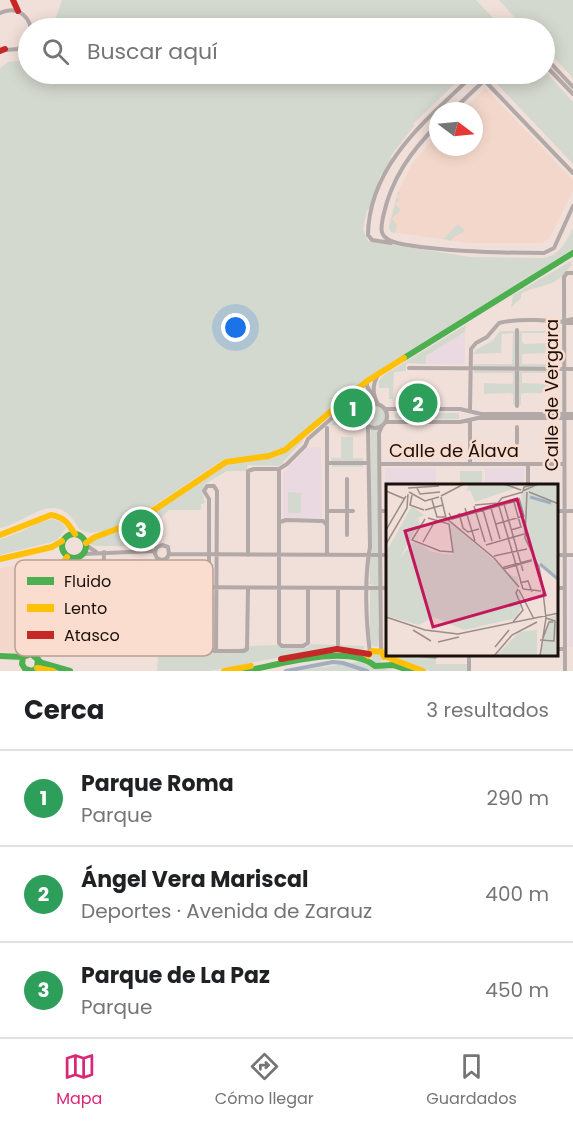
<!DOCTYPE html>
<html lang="es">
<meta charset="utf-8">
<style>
:root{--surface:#fff;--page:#f2f2f2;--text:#202124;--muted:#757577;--line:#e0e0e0;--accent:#db2777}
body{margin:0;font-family:Poppins,sans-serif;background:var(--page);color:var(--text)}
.compass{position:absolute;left:429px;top:102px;width:54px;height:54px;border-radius:50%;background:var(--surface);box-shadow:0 3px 15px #0003;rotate:106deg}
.you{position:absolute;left:236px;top:328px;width:21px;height:21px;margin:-15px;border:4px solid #fff;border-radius:50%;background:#1a73e8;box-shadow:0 0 0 9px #1a73e833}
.badge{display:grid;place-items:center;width:39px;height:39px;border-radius:50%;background:var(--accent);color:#fff;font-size:20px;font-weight:700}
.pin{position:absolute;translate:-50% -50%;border:3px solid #fff;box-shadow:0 2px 6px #0006}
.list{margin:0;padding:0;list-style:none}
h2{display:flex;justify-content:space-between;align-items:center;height:78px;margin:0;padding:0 24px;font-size:26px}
h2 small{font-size:20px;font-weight:400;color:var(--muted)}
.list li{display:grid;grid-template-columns:39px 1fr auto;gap:18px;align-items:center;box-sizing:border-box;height:96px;padding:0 24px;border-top:2px solid var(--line)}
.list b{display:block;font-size:22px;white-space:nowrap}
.list p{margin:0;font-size:20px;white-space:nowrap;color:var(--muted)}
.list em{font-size:20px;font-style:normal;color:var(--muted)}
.icon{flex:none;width:33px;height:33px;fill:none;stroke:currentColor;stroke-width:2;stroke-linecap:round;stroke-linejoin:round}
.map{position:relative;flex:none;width:573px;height:671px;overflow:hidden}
.search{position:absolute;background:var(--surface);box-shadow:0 3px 15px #0003;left:18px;right:18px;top:18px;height:66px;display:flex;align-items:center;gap:15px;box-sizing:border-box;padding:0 21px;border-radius:33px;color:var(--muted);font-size:22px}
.sheet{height:366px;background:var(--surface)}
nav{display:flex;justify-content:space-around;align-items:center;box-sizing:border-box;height:84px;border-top:2px solid var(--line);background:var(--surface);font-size:16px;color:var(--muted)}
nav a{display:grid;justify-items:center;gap:3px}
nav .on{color:var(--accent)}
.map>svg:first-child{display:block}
.built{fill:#f3d7ca}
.education{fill:#ead9e0}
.green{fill:#d4d9cf}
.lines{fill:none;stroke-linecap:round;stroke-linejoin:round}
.canal{stroke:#a1aebf;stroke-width:4}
.street{stroke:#b2a9a8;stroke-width:4}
.fast{stroke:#4caf50;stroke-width:6}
.slow{stroke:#ffc107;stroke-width:6}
.jam{stroke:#c62828;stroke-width:6}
.labels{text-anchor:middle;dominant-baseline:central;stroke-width:5;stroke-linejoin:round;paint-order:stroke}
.street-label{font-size:18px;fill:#1a110c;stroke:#fbddcf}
.inset-river{fill:none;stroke:#a1aebf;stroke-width:3}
.inset-road{fill:none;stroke:#9b8d87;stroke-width:1.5}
.view{fill:#c2185b;fill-opacity:0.15;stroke:#c2185b;stroke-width:3}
.inset-edge{fill:none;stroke:#1a110c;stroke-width:3}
.key{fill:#fbddcf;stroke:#b8a094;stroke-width:1.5}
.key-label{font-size:16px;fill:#1a110c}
</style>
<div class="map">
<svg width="573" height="671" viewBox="0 0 573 671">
<rect width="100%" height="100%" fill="#f1e0d9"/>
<path class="built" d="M485,88L573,180V191L549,239L542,243H469L391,232L389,228L390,219L400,187L412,164L434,138L438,134V147H474V111H462Z
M14,566L33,596L25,651L20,654L0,651V568Z"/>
<path class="education" d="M465,332V364H426V357Z
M321,447L322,518H283V473L307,448Z
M387,468H436V485H387V506L385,504V470Z
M485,468H524V485H485Z
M569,559H573V647H569Z"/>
<path class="green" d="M62,0H476L503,28H50L54,23Z
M499,0H573V78L545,48L544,28H535L528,20H517Z
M28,60V74H465L413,124L414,126L390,157L392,158L383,174H381L369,210H367L363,229L368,241L471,257L541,258C559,257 566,242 573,228V249L369,377L287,447L267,454L224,459L149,509L122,525L103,531L89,533L79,529C56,486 31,521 0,528V68L8,62Z
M545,71L573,102V164L496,83L506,74H544Z
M398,191L400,193L396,197L400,200L395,204L401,210L392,219L397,225L395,233L391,232L389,228Z
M458,224L465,231L454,237L451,241L443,239Z
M571,261L572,264C568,268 566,273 562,276C552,287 533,286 521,294V298L511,308L513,295Z
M466,325L465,332L426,356V364L408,363L406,365V371L394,372L393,399H389V388H379V381L384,375Z
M500,331H516V367H474V364H512L513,333L502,334L501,353L474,354L475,350L492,341Z
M519,331H560V337L557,333H522V342L524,344L548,343L550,345V353L522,354V364H557L560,360V368H519Z
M474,369H516L515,405H513V394L510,393L484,394V383L510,384L513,383V373H474Z
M560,369V377L557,373H522V383L550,384V393H524L521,394V405H518V370Z
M364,392L369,393L372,400L365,407L361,415L364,425H330C338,413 349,396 364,392Z
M365 416a10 10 0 1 1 20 0a10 10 0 1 1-20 0Z
M395,413H459V419H395Z
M371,430H379L378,550L377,553H372L371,550Z
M341,437H353V458H363V467H332L331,458H341Z
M303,439L304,440L283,462V463L279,466L248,465L246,471H227L205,484L202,491L205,503L201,504V510H169L158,520V540L150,546H96L89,544L94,539L134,525L225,466C242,460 261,462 278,456C288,453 295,445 303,439Z
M460,471H482V485H460Z
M288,492L301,493V513H288Z
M53,519L61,522L66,528L57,540L52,542L0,555V539C19,535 34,522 53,519Z
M369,557H379L380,586L368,584V581L370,582Z
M370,590H379L378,627L380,629L378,647L370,645L368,626H370Z
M211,594H215L214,647L212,648Z
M304,644L306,648L311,644L364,646V649L360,650L327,648L210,671H157L158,655H210L213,650L238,649L250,646Z
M383,647L387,648V654L436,655V664H467V671H430L386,654Z
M375,652L380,654L382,660L379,664L374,665L392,671H297L370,660L372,654Z"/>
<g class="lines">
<path class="canal" d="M286,671L333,662L343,663L367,671"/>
<path class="street" d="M0,13C15,6 27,13 31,28
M513,28L523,24L531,28
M6,50L18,49L28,39
M544,56L573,87
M544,64L573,94
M484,80L573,173
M452,111L491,74
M438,124C411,151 391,179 383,217C382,224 379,233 386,238C395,245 410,245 421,247C462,252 503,253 544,253L554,248L573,206
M391,243L372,240L368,235C369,164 428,119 474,74
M564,321L573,319
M409,368L573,369
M378,375C372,385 372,394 378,404
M367,382V386L373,397
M363 416a12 12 0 1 1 24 0a12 12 0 1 1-24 0Z
M517,406V330
M385,409H460L481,414H573
M470,410L471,349L476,343L487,337L499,323C519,318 552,320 573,323
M470,421V464
M385,422H460L478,418H573
M368,426L370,547C364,577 366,623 370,653
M327,428V525
M517,443V427
M327,463H366
M380,464H564
M528,464V485
M347,479V535
M327,511H353
M380,511H387
M556,511H564
M568,511H573
M280,522L286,520L323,521L327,525V555
M86,545L96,552
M83,554L155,551
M155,554L156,548L162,545L168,547L169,554
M155,554L157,558L162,560L167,558L169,554
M169,554L387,555
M248,555V471L254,469H279
M556,555H573
M162,560V616
M168,587L387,588
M308,588V643L303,646H282L279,643V469L287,464L305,446L308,439L332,418L337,407
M338,588V645
M556,588H564
M37,604L97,605L103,602L104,552
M155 623a7 7 0 1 1 14 0a7 7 0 1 1-14 0Z
M169,623H209
M162,630V652
M556,649H565
M216,651L217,491L214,486H207L204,491L209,499V647L214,651H244L247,649L248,588
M381,651L379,433L382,426
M411,654L435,657
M469,671V654
M565,671L564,277L567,273H573"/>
<path class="fast" d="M404,358L573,253
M62 546a12 12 0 1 1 24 0a12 12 0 1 1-24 0Z
M0,656L23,657
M38,659L37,668L32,671L25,669L22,664L23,657L31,654L42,663L70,671
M245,671C278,665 348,643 375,666L393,665L411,671"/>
<path class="slow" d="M0,535L51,515C64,517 68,523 75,534
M86,543L95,537L136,522L226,462L269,456L285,450L367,381L404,358
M0,559L52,547L62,541
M27,654L32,641L40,593L67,557
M368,656L372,651L382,652L384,657
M384,656L423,671
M37,668L53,671
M224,671L251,666"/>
<path class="jam" d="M13,0L18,11
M0,51L5,49
M281,659L337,649L369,654"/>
</g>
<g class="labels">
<g class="street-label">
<text transform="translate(551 395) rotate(-90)">Calle de Vergara</text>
<text x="454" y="450">Calle de Álava</text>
</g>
</g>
<g transform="translate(386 484)">
<rect width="172" height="172" fill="#f1e0d9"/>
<path d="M83,0H115L133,3L89,18L84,6L80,7ZM141,0H172V97L153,79L137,48L135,9ZM26,22L38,31L32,34L34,39L14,74L28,57L47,68L67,71L64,39L48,35L59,34L126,92H131L133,101L111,80L131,100L136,119L131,134L78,146L48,133L33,141L0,132V68ZM172,130V172H153L163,134ZM151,146V172H110L133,148Z" fill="#d4d9cf"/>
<path class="inset-river" d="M144,13L165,19M154,80L173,96"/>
<path class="inset-road" d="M118,0L135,6M150,0L138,3L137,7L152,0M22,4L53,2M31,4L34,10L54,8M0,7L19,15M23,8L39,17L53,13M141,8L139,54L153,83L157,105M143,8L173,20M26,11L24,21L38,26M55,12L78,0M55,13L60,34L108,74L133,103M46,16L51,33H60M112,19L137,105M118,20L137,87M89,21L112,19L116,14L137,8M88,22L99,58M79,24L89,57M105,24L114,55M39,26L57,21M97,26L106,57M63,29L66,35L134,16M73,29L77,44L82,48L93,45M39,35L26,56L54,67L67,68L63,40L42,34M110,40L138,32L133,14M0,46L20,12M125,46L135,43L128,18M37,58L49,37M0,60L21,24L22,10M100,61L138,50M108,72L141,65M145,76V77L118,85V83ZM134,99L142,97L146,108M137,105L155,107M133,106L148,135M0,133L39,146L72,150L173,129M127,138L137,126L130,109L132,105M27,146L45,157M157,154L163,138H167M154,156L168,157L169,137L160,134M52,158L73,153M109,163L123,146M108,172L126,151L151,138M154,172L160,134L157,108"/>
<path class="view" d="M131,15L159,111L47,143L19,47Z"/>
<rect width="172" height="172" class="inset-edge"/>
</g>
<rect x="15" y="560" width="198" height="96" rx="9" class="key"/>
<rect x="27" y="577" width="27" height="8" fill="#4caf50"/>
<rect x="27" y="604" width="27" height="8" fill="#ffc107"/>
<rect x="27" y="631" width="27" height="8" fill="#c62828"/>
<g class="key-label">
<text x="64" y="587">Fluido</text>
<text x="64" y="614">Lento</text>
<text x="64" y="641">Atasco</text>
</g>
</svg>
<svg class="compass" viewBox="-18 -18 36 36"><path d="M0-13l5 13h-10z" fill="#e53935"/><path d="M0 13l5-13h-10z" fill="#757577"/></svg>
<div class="you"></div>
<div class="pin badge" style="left:353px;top:408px;background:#2e9e5b">1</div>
<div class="pin badge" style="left:418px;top:403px;background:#2e9e5b">2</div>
<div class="pin badge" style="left:141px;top:529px;background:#2e9e5b">3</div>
<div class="search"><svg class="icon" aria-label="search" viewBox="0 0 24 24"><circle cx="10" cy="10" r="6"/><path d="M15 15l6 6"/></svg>Buscar aquí</div>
</div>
<section class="sheet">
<h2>Cerca<small>3 resultados</small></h2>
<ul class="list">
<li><span class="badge" style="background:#2e9e5b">1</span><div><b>Parque Roma</b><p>Parque</p></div><em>290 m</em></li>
<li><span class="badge" style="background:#2e9e5b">2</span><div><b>Ángel Vera Mariscal</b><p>Deportes · Avenida de Zarauz</p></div><em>400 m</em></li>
<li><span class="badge" style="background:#2e9e5b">3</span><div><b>Parque de La Paz</b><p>Parque</p></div><em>450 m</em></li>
</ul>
</section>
<nav>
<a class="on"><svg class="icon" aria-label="map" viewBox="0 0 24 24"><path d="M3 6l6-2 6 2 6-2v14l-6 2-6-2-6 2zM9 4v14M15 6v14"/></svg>Mapa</a>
<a><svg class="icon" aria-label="directions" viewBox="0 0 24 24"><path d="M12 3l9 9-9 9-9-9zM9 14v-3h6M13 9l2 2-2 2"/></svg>Cómo llegar</a>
<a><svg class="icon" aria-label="saved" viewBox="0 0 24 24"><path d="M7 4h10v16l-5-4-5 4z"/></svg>Guardados</a>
</nav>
